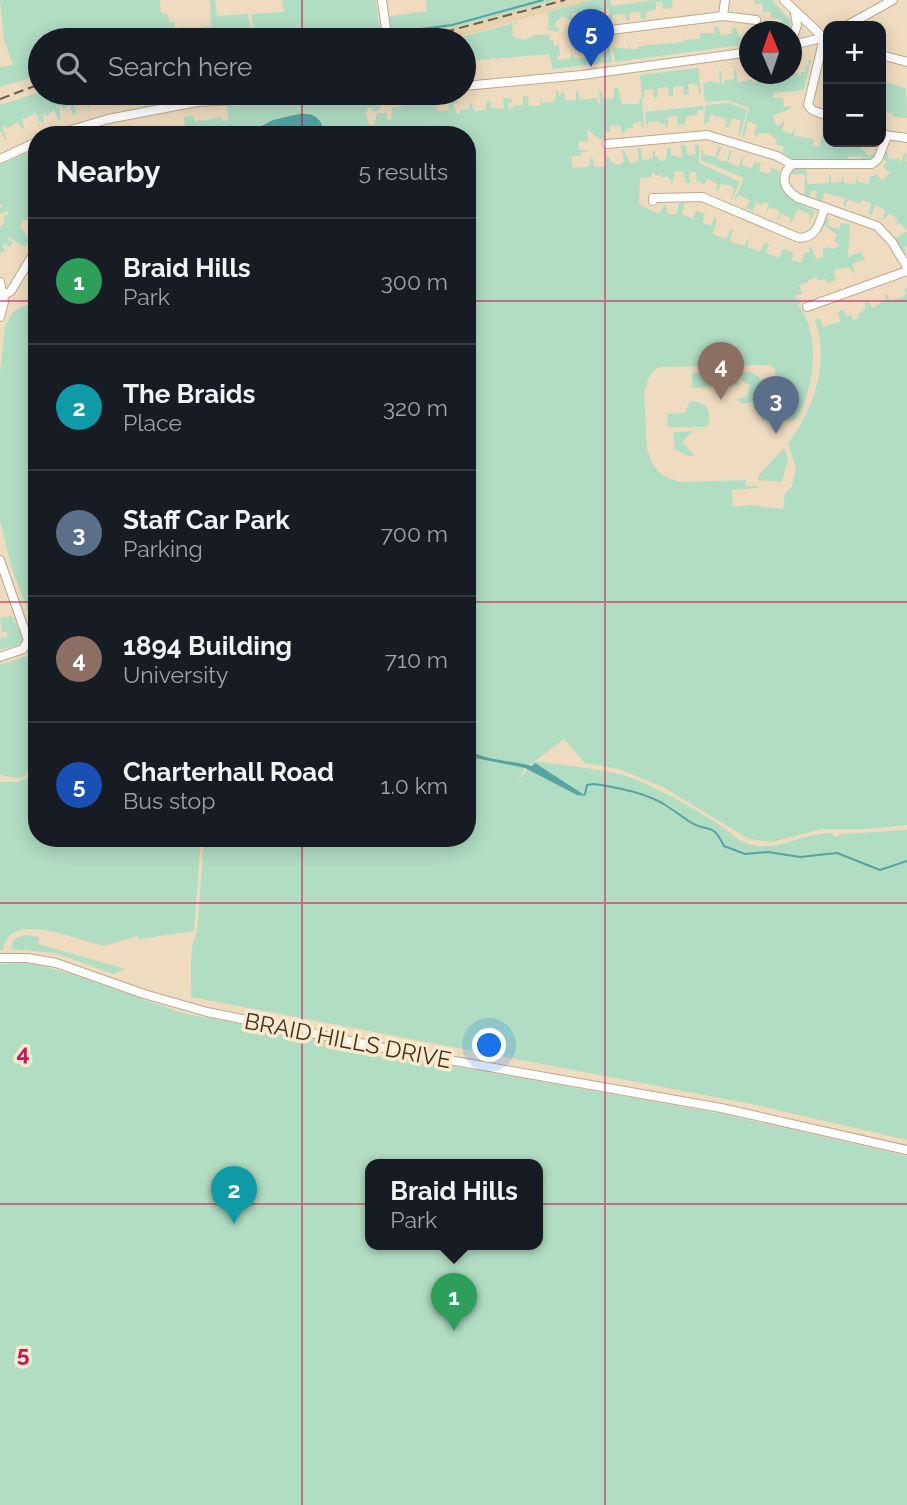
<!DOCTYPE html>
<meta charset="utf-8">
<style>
:root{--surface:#171b24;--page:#20242c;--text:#f1f3f6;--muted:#9ea1a6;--line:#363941;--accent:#d93025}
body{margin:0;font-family:Raleway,sans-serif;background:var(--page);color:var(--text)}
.controls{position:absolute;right:21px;top:21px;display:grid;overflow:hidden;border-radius:14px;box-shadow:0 4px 18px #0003}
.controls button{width:63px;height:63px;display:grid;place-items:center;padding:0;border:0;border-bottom:2px solid var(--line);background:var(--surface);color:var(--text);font:35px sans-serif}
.compass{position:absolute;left:739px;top:21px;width:63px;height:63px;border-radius:50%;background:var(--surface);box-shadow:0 4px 18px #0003;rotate:358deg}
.you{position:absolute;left:490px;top:1046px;width:24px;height:24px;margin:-18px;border:5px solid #fff;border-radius:50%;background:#1a73e8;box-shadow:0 0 0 10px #1a73e833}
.badge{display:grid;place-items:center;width:46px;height:46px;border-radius:50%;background:var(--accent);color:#fff;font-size:23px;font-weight:700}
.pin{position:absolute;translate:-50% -58px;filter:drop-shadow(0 2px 4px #0008)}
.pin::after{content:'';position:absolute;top:37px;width:24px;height:21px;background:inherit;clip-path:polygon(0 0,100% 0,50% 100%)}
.popup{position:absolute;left:365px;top:1159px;width:178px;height:91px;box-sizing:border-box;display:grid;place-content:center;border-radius:14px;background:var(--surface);filter:drop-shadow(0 2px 5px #0005);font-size:23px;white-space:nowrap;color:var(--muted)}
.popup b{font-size:26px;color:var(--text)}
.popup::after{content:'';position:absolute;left:50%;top:100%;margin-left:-14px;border:14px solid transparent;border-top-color:var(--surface)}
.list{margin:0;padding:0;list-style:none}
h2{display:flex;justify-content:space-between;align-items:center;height:91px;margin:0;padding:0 28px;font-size:30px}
h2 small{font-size:23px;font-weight:400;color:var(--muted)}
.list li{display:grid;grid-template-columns:46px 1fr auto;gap:21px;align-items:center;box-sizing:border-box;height:126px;padding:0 28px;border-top:2px solid var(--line)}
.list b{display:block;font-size:26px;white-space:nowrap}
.list p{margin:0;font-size:23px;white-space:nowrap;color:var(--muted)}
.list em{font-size:23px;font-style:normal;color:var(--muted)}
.icon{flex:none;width:38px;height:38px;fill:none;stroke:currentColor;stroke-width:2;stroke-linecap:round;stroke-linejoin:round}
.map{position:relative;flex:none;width:907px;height:1505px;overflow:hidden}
.search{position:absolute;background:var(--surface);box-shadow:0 4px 18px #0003;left:28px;top:28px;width:448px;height:77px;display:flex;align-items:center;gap:18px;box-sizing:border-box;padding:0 24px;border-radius:38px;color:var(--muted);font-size:26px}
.panel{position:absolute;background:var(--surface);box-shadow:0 4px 18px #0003;left:28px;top:126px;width:448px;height:721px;border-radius:28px}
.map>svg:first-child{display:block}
.built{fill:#e9d2af}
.green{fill:#b1ddc3;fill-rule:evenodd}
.water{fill:#56a4a5}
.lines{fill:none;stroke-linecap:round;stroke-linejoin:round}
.stream{stroke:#56a4a5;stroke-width:2}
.minor-casing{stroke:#bba98e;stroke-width:10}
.minor{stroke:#fff;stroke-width:8}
.rail{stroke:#6a6050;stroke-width:2;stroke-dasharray:10 5;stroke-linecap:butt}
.minor-bridge-casing{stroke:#bba98e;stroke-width:10;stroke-linecap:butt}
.minor-bridge{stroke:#fff;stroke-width:8}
.grid{fill:none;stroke:#c2185b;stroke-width:2;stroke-opacity:0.55}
.labels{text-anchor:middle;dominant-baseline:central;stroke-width:7;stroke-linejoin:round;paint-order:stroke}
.street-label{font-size:23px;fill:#3a3327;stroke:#fde9cc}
.grid-label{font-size:23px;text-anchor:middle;font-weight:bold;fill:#c2185b;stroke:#fde9cc;stroke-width:7;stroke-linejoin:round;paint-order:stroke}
</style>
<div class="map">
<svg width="907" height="1505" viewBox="0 0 907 1505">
<rect width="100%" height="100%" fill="#efdcc0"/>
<path class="built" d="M547,0H590L450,40H347L389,37Z"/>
<path class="green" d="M0,0H160L161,13L168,14L169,22H175V28L187,27V30L211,26L210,0H215L217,16L248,14L251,31H254L251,14L284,12L282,0H376L381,38L347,40H40V75L0,87V67L13,65L4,40Z
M426,0H555L463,25L389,39L386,17L427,11Z
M590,0H610L612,6L654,0H672L673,8L663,9L662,2H656V10L646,11L647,18L641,19L640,12L629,13L630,20H626V14L612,15V22H610L609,9L589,11V20H586L585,12L572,13V21L562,16L554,24L560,30L558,32L545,29L549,27L548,12Z
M754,0H772L790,20L791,31H768L771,26L780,28L782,20L772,18L771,11L763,12L762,3L755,4Z
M518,22V24L512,25L513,37L525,40L535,35H549L550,40H553L554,46L559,45L560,56H557V60L570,58L572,53L575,59L590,57L589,49H592L593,53L607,52L606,44L609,43L612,62L553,69L549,54L495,59L492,56V59L477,60L476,57L471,58V61L464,62V40H450Z
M718,26L721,35L732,34V28L736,27L739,37L749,36V44L615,62L612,47L629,49L628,40L630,49H638V46L684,42V35L685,40L700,39V33H715L714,27Z
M808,60H811L804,90L773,93V98H783L784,107L791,106V109L773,115L776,125H781V123L785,121L782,130L791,134L796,127L794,136L814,139L813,145L819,147L823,134H828L826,141L837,144L836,147L839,148L841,142L853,147L855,142H862L858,145L869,156L872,153L875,156L872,160L862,162V157H848V162L795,160L782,154L784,147L775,144L777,140L769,133H759L756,137L754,134L757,125L748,121L744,137L742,136L749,108L728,100L705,102L703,83L710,81L720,83L719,71H721L722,84H724L725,80L734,79V70H736L738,82L751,80L754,83L757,80L756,77L769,75L770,79H775V76L787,74V78L792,77V73H798L799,76H801V72H806L805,66L809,65Z
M698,68L701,94H699L698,85H694V83L688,84L689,95H684L683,86L673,87V96H669L668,87L658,88L657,98H654L653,89L644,90V99H642L644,127H642L641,122L633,123V128L625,129V133H622L620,125L610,126V132L604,133L605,139L600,140L587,129L588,141L578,142L579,150L593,151L581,152V155L571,157L573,168L588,167L591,158H593L594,167L606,166V157H610V162H614V165L621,164L624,161L622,150H624L630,163L637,162L639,158L637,147L641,149L642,160L653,159V151H655V157H659V161L666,160L667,148H671V155L682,158L681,145H685L688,155L696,154L694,145H699V163L740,182L730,203L734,190L732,186L721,184L718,191L716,190L718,184L707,179L704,185L699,181L697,183L696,172H689L690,183H686L683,171H675L672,184L669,177H661L660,174L656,176L654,173H652L651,177L640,178L639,204L659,214L665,204L668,214H677L679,203H683L684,206L682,214L693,219L696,211L705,214L702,222L711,226L714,218L717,220L713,234L726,239L731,229L733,230L730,241L744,246L750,236L747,247L760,252L765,242L769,244L766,253L779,258L783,249L793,252L792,261L802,262L804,253H810L808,248L811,247L816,259L823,257V249L829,247L834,249L839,244L834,241L837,234L823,225L826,219H829L828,226L839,229L841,223L850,225L848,257L861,252L865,259L852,264L855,274L848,267L834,270L836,280L827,283L825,279L818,281L816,277L808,280V282L799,285L802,294L794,296L802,302L798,305C821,334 815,386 797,418L791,421H762L761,408H772L777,402L775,370L770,365L661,367L654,370L649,377L644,393L647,449L653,465L662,475L679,482L746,480V486H758V488L732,490L733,507L750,505L783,509L785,494L792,486L796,468L788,443C814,410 830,361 815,320L820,318L823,327L840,322L838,312L843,309L846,316L851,315L853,320L859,318L858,314L865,309V301L868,300L872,308L886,300L885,295L887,293L890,301L903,297L906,293L904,289L907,288V825L865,829H822L772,842L749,839L663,787L619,769L585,763L564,739L535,761C572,768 611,767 646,784C671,796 697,810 721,826C732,834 739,842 753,845C781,851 805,832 832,833L835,837L842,834L907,830V1140L751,1104L191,997C192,978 188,948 197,932L204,838H467V756L525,768L518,780L528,769L573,793L585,796L535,763L532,766V763L529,765C508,761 485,761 467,749V135H319L321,130L266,123L244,135H177V130L185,128L184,117L194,116L195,122H198V114V119L203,121L221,117L222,121L228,120L227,106L376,99L381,106L378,111H373L372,108H368L366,114L369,125H374L377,113H387V119L391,120L392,108L407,105L412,100L429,99L430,103L439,102L435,104L437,111L449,110L448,101L458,99V103L453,104L457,114L460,113V110L469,109L470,100L474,111L486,110V102L491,101V108L504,109L503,99L511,98L512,103H508V108L513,109V106L523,105V96H528L529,106H541L540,95L542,103L553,102L556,99V91H558L559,96L564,92L565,101L576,100V91L577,90L580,100L597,98V103H600L599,91H602L603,99L614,98V88H618L622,104H639L640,98H642L640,75Z
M881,81L906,88L907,118L893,117V114L882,111L881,113Z
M40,92L98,94L93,95L94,101L89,103L90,111L87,104L75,106L76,114L73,115L70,105L63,110L62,106H59L61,119L58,120L54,109L47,116L43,112L44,125L42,121L39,122L35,112L26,119L22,118L25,131L17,122L7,129L6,126L2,128L7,140H5L0,130V105Z
M729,103L747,110L740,136L738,135L741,121L732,118L728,128L725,126L727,119L718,116L715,125L717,116L711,114L708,123L706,122L704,126L705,105Z
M703,106L704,118L703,110H697V115L687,116L684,126L682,124L678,126L677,116L668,117V127H665V124H660L659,121L648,122L647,130L645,112Z
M719,146L722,147L717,157L719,161H727L730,150L732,151L728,162L738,167L743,155L742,165L752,168L756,159V162L761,164L759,171L769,174L772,168L779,171C778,195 795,202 815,211L808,227L811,215L798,209L789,226L791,218L782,214L778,221L777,220L780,213L777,209L769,208L764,216L769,204L764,202L762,205L756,202L753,211L746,208L750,200L739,195L733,203L744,178L701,160V151H703V154L715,157Z
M37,148V229L28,219L23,221L20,227L30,240L25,247L8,237L7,239L13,242L10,247L5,243L2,248L7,251H3L0,255V227L5,222L3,216L9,214L7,211L0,214V208L3,207L0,204V165Z
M885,151H887L889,159L900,158L899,161H902L904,153L907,154L905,161L907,162V246L904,247L906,253L903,254L894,239L907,231L900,223L895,224L898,220L890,213L883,220L885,210L875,205L872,215L869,214L871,203L862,200L860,204L848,199L846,206L843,205L845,198L824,193L822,202L817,201L816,191H811L809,199L804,197L805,174H790L789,185L787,181L788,173L795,168H806L807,182L810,184L829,183V175H831V183L841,182L843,175L844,183L855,184L857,176L858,182L869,184L870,176H874L875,173L882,180L890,173L883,166L887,162L883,158Z
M37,287V626L34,627L11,566L0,520V374L5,326L13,312L29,304Z
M731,372L740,383L738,385L692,388V373Z
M735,372H751L771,386L756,402L742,404L736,399L747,397L750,385L743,382Z
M690,401C706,402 712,409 708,425L704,427H668L667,414L685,413Z
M693,431L682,442L695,456H688L675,449L673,432Z
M784,448L788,459L782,482L758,480V476Z
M11,616L21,632L22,641L18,645L0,650V638L7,637V632H2L0,618Z
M37,653V762C22,782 22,779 0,775V665Z
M37,768V838H201L194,931L139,939L137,936C128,938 108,947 100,945C76,940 8,909 3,950H0V782H16L33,776Z
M24,935L39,937L38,944L125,969L114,974L55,953L11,949L13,940Z
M23,963L39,965L74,975L182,1013L308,1037L384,1058L391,1055L722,1114L907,1156V1505H0V964ZM370,1165H538V1245H370Z"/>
<path class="water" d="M299,114C309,113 318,115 322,125L319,135H244L273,120Z
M467,749C486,761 510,760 532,766L535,763L586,796L577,795L525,768L470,757L467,756Z"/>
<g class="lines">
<path class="stream" d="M391,33L452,25L543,0
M149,38L259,34L308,38L385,33
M585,794L587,785L593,784C616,787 642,792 662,803C672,809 681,816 690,822C709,834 711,820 724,846L745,854L768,852L800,857L837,853L880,870L907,861"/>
<defs>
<path id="minor" d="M382,0L386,29
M784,0L824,38L828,40
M723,16L756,20
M846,26L893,0
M579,34L723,16L725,0
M824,38L808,105L812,110L828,116
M792,40L797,25L795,13
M792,45L826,37
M881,55L907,62
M464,86L582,75L750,52
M881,133C889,137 898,136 907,138
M54,135L108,119L197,102L381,93
M887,136L878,159L872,164H793C779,175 783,189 798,198L877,226L892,242L907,267
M607,144L707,135L777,156L791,164
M0,159L37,142
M653,201V198L702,197L799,238C818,237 819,223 825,207
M0,282L4,302L0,317
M0,298L11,291L37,248
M807,307L907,271
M0,560L28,640L23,649L0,657
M0,958H27L56,963L144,994L207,1012L404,1052L721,1108L907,1150"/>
</defs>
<use href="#minor" class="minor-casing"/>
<use href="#minor" class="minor"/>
<path class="rail" d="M385,40L452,30L565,0
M0,99L40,84"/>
<defs>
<path id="minor-bridge" d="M386,29L388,40"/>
</defs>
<use href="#minor-bridge" class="minor-bridge-casing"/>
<use href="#minor-bridge" class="minor-bridge"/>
</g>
<path class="grid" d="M302,0V40M605,0V1505M302,93V135M0,301H37M467,301H907M0,602H37M467,602H907M302,838V1505M0,903H907M0,1204H907"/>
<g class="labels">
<g class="street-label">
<text transform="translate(348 1040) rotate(11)">BRAID HILLS DRIVE</text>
</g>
</g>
<g class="grid-label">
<text x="23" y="1061">4</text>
<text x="23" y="1362">5</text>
</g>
</svg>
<div class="controls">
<button>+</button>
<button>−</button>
</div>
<svg class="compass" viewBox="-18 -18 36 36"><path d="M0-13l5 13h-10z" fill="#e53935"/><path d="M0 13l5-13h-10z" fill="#9ea1a6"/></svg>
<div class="you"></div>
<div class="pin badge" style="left:454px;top:1331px;background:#2e9e5b">1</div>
<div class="popup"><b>Braid Hills</b>Park</div>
<div class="pin badge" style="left:234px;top:1224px;background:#0f9aa8">2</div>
<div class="pin badge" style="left:776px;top:434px;background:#5c6f8a">3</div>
<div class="pin badge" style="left:721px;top:400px;background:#8d6e63">4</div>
<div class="pin badge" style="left:591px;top:67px;background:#1a4fb4">5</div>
<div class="search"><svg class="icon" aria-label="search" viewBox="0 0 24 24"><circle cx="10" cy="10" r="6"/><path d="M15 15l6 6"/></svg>Search here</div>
<section class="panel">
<h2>Nearby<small>5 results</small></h2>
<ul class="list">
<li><span class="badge" style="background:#2e9e5b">1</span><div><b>Braid Hills</b><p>Park</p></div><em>300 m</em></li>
<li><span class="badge" style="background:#0f9aa8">2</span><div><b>The Braids</b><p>Place</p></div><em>320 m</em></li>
<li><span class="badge" style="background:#5c6f8a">3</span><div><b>Staff Car Park</b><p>Parking</p></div><em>700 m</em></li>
<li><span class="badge" style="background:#8d6e63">4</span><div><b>1894 Building</b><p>University</p></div><em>710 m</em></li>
<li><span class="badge" style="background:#1a4fb4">5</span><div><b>Charterhall Road</b><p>Bus stop</p></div><em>1.0 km</em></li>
</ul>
</section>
</div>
